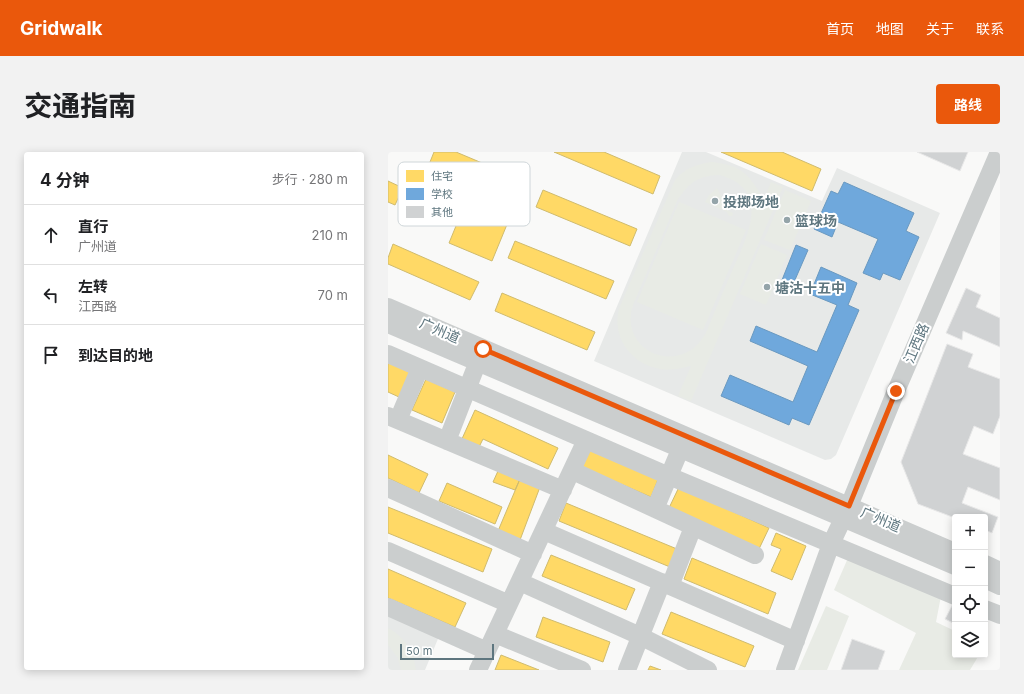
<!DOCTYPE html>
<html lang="zh">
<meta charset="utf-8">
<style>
:root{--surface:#fff;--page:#f2f2f2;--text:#202124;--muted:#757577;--line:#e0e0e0;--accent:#ea580c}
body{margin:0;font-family:Inter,"Noto Sans SC",sans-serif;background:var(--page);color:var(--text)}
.controls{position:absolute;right:12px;bottom:12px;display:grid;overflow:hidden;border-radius:4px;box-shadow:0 2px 10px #0003}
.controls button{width:36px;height:36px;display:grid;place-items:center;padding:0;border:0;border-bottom:1px solid var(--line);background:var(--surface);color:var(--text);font:20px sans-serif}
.scale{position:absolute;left:12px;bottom:10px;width:94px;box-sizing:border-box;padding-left:4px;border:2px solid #5e767f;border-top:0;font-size:11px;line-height:14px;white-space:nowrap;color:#5e767f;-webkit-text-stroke:3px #fff;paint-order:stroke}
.stop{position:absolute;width:12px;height:12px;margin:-9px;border:3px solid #ea580c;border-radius:50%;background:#fff}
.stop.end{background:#ea580c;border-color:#fff;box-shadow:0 1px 4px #0008}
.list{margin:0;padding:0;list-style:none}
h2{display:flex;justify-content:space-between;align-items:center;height:52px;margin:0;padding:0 16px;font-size:17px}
h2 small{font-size:13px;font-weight:400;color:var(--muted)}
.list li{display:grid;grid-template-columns:26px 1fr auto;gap:12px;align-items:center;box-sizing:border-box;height:60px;padding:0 16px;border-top:1px solid var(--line)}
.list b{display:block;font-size:15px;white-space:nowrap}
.list p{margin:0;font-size:13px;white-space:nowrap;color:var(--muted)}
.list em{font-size:13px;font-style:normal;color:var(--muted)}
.icon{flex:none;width:22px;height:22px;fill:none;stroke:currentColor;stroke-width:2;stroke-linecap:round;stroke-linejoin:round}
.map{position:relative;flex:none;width:612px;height:518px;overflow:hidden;border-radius:4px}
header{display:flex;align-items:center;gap:24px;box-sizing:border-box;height:56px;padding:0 20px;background:var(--accent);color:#fff}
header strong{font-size:19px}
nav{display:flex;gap:22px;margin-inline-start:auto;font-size:14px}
.intro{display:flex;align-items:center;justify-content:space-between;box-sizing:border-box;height:96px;padding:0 24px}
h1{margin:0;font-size:28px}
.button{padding:10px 18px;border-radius:4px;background:var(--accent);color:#fff;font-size:14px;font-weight:700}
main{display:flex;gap:24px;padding:0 24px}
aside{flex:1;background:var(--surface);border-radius:4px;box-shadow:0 2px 10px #0003}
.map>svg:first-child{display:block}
.built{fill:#e7e9e8}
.green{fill:#e8ebe5;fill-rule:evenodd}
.homes{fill:#ffd966;stroke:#cfbb6e}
.schools{fill:#6fa8dc;stroke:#6a99c0}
.building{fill:#d0d2d3;stroke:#e8e8e8}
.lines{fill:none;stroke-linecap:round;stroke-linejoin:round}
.minor{stroke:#cbcece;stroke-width:18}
.route{stroke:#ea580c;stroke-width:5}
.poi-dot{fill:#94a4a9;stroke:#fff;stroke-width:1.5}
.labels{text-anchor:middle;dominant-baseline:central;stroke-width:4;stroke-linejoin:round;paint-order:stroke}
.poi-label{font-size:14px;font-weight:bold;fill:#5e767f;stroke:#fff;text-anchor:start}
.street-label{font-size:14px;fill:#5e767f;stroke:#fff}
.key{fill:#fff;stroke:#cfd6d9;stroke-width:1}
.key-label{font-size:11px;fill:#5e767f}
</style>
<header>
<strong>Gridwalk</strong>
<nav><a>首页</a><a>地图</a><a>关于</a><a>联系</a></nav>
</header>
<div class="intro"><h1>交通指南</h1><a class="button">路线</a></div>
<main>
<aside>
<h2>4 分钟<small>步行 · 280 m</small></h2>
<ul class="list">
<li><svg class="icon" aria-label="ahead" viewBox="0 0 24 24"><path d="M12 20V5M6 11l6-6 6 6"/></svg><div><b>直行</b><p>广州道</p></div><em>210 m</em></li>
<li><svg class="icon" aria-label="left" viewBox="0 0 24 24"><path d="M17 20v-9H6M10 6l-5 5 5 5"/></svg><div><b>左转</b><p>江西路</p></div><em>70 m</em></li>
<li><svg class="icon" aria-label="arrive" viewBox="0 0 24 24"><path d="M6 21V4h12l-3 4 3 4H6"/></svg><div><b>到达目的地</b></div></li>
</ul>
</aside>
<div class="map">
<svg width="612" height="518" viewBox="0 0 612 518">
<rect width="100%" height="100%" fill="#f9f9f8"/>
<path class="built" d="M294,0H318L434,49L449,16L552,61L448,303L443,307L437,308L206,209Z
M0,460L52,482L37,518H0Z"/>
<path class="green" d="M324,10C355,14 360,22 376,47L383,30L395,35L303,249L290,244L303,214C293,216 283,219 272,217C242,212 222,183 232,154L287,28C297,16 309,12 324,10ZM331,23C385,37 359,85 344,119C335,140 326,161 318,181C314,187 311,192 306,196C275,219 232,192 245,153L290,47C302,30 310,24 331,23Z
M329,36L341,59L345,61L344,64H341L339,60L317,50L321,43Z
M397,38L423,49L402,98L376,88Z
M291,50L358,78L315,178L249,150Z
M373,92L399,103L378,153L352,142Z
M460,406L553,444L548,470L567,479V503H591L582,518H511L528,481L446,438Z
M438,454L461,464L439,518H410Z
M0,476C16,484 26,500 28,518H13L10,506L0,493Z"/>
<path class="homes" d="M46,0H68L132,27L125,45L42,10Z
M166,0H216L272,24L265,42Z
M333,0H394L433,17L424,39Z
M0,29L15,36L7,53L0,50Z
M155,38L249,77L242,94L148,55Z
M77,52L120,70L104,109L61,91Z
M127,89L226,129L218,147L120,106Z
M5,92L91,130L82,148L0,112V106Z
M114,141L207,180L199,198L107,159Z
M0,210L23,220L11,245L0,240Z
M38,227L67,240L54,271L24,258Z
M87,258L170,296L160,317L95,287L90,297L73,289Z
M202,295L271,325L263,345L193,315Z
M0,303L40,322L31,341L0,326Z
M110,319L132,327L127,338L105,330Z
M132,327L152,335L132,388L110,379Z
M59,331L114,355L107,372L51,349Z
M291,335L381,376L371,397L281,356Z
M178,351L289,397L282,415L171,369Z
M0,355L104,397L95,420L0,381Z
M388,381L418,394L404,428L383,419L393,397L383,393Z
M163,403L247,437L238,458L154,424Z
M304,406L388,441L380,462L296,427Z
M0,417L78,451L67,475L0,446Z
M283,460L366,494L357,515L274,482Z
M155,465L222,490L215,510L148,485Z
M113,503L151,518H107Z
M262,514L273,518H260Z"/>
<path class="schools" d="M456,30L526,61L518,79L531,85L512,128L495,121L492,128L475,121L490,87L450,70L444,85L426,77L443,39L450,42Z
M408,93L420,98L403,137L392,133Z
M433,115L469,131L460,153L471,158L421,273L404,266L401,273L333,244L342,223L405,250L420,214L362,189L368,174L429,200L449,153L422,142Z"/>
<path class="building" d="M529,0H580L572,19Z
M578,136L593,143L588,155L612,166V195L575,179L574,188L558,181Z
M559,192L585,202L580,215L612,227V264L605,282L586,274L575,302L612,316V348L580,335L574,351L610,365L604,381L597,378V365H567V366L530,352L513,310Z
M567,448V472L557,467Z
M464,487L497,499L490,518H453Z"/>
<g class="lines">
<path class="minor" d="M0,155L567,400
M0,172L567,414
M0,202L281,324L567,444
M0,264L175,338
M10,268L32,216
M59,289L94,199
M185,319L367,403
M0,336L145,402
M267,357L297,286
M156,379L408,489
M0,399L121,452
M597,412L612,419
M597,427L612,434
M132,430L252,484L320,518
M282,434L305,375
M0,455L99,499
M597,457L612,463
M107,482L194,518
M90,518L198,288
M239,518L274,430
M397,518L443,392L461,354L508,239L611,0"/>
</g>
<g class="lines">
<path class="route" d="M95,197L461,354L508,239"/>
</g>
<g class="poi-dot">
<circle cx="327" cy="49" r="4"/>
<circle cx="399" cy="68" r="4"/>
<circle cx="379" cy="135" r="4"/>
</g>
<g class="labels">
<g class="poi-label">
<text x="335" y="49">投掷场地</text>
<text x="407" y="68">篮球场</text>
<text x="387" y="135">塘沽十五中</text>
</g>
<g class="street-label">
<text transform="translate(52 178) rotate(24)">广州道</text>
<text transform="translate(528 191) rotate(-67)">江西路</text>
<text transform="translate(493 367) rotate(23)">广州道</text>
</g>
</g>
<rect x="10" y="10" width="132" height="64" rx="6" class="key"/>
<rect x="18" y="18" width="18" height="12" fill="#ffd966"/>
<rect x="18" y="36" width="18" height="12" fill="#6fa8dc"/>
<rect x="18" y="54" width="18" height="12" fill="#d0d2d3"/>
<g class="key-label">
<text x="43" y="28">住宅</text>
<text x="43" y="46">学校</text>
<text x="43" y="64">其他</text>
</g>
</svg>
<div class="controls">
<button>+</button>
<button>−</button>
<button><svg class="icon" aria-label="locate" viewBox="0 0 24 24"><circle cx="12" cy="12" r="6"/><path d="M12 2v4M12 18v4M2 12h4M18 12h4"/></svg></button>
<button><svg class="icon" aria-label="layers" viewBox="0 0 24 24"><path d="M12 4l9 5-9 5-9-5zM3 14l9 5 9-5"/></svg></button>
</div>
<div class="scale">50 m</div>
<div class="stop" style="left:95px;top:197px"></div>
<div class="stop end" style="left:508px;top:239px"></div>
</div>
</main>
